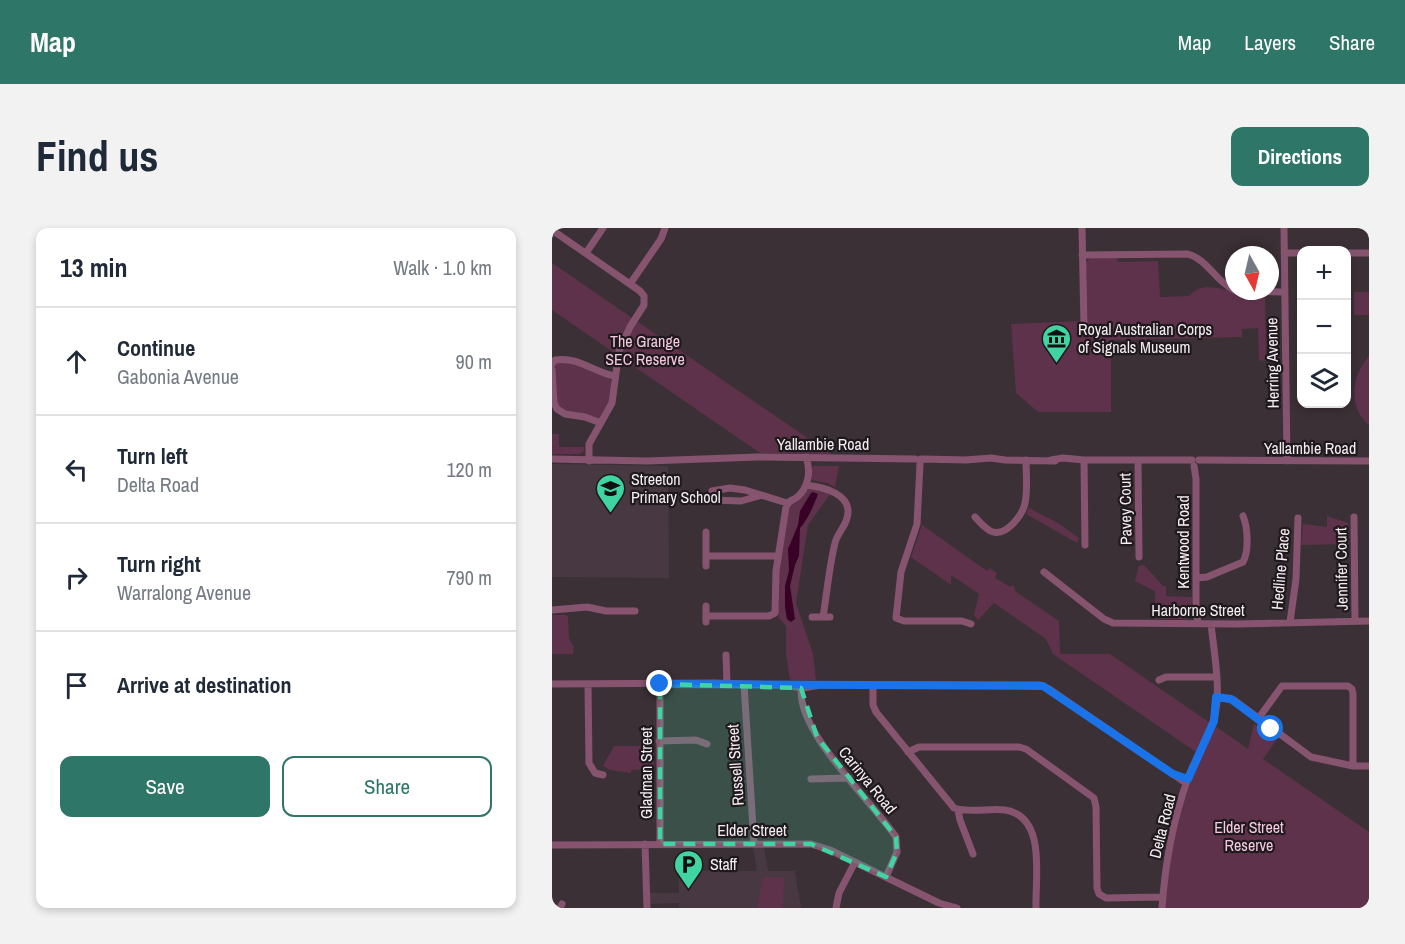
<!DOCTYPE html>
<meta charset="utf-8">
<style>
:root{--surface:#fff;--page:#f2f2f3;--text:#1f2937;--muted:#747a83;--line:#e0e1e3;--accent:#2e7667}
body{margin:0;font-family:"Archivo Narrow",sans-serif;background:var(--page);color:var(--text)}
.controls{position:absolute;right:18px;top:18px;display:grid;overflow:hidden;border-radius:12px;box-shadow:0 3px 9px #0003}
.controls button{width:54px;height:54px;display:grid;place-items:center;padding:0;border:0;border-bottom:2px solid var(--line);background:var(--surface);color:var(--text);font:30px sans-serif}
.compass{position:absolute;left:673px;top:18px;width:54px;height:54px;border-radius:50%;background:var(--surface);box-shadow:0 3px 9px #0003;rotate:172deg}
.stop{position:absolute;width:18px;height:18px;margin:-14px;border:4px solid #1a73e8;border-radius:50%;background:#fff}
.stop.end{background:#1a73e8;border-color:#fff;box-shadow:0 2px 6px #0008}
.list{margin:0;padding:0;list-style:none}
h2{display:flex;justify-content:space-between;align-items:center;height:78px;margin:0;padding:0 24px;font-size:26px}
h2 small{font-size:20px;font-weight:400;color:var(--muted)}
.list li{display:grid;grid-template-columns:39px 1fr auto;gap:18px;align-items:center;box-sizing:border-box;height:108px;padding:0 24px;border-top:2px solid var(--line)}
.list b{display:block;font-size:22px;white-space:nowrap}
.list p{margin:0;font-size:20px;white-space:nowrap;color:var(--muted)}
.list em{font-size:20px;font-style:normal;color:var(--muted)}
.actions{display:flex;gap:12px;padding:18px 24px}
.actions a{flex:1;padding:14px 0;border:2px solid var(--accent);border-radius:12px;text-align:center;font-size:21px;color:var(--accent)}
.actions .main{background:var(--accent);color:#fff}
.icon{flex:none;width:33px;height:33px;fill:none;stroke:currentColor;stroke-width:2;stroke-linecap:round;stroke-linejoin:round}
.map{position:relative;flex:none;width:817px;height:680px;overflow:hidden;border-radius:12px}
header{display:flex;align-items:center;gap:36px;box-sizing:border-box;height:84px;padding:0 30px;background:var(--accent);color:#fff}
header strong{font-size:28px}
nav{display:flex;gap:33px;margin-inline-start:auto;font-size:21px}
.intro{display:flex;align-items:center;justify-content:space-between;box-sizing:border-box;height:144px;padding:0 36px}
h1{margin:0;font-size:42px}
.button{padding:15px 27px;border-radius:12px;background:var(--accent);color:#fff;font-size:21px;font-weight:700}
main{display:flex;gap:36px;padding:0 36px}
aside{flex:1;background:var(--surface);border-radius:12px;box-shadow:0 3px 9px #0003}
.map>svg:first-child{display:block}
.built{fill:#483841}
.green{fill:#5e324b}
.water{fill:#370225}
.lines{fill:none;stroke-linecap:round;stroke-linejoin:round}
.minor{stroke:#875470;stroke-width:7}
.route{stroke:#1a73e8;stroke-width:8}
.marked{fill:#40d4a2;fill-opacity:0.2;stroke:#40d4a2;stroke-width:4.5;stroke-dasharray:12 8;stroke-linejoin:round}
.labels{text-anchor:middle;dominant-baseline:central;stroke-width:4.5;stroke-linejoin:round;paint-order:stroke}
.poi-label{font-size:16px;fill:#f4ecf0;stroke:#1e191c;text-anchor:start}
.park-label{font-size:16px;fill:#f4c8df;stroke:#1e191c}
.street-label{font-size:16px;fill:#f4ecf0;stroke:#1e191c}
</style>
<header>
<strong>Map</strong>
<nav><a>Map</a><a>Layers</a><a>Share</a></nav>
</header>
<div class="intro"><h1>Find us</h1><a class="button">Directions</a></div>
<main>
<aside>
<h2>13 min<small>Walk · 1.0 km</small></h2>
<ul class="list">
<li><svg class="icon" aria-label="ahead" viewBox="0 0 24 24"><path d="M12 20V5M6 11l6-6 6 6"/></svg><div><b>Continue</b><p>Gabonia Avenue</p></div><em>90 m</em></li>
<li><svg class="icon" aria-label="left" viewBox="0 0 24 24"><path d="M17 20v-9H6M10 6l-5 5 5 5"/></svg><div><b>Turn left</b><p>Delta Road</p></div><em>120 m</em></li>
<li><svg class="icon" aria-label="right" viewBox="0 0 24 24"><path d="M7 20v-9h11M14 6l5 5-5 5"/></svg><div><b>Turn right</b><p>Warralong Avenue</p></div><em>790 m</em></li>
<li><svg class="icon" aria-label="arrive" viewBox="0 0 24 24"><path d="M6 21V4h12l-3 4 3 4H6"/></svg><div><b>Arrive at destination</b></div></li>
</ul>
<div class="actions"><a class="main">Save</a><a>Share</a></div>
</aside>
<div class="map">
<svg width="817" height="680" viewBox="0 0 817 680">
<rect width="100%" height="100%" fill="#3b3035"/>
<path class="built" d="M0,236L116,238L117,350L0,349Z
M201,619H212L216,643H243L249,680H127V675L97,676V665H127V643H205Z"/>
<path class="green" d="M538,30H565L566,34L606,33L608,69L637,68C652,51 674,64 693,66C700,67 707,67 713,67L714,133L707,132L706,100L690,101V109L559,112V184H486L464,165L459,96L534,93L533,35Z
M0,35L279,226L208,225L0,82Z
M802,64H817V87H802Z
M817,128V197C795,179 800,147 817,128Z
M3,134L25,135L44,145L59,150C60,166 58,178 48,190C34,189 12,188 4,175L1,138Z
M0,206H7V219H32V223L28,226H0Z
M261,238H287L283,259L275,255L260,252L259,240Z
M258,260L279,265L256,297L244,375L261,426L264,452H238L234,426V398L227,390L226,385V344L236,279Z
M477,280L506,295L527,310L525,315L474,286Z
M775,288L796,295L797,316L749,317L751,296L775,299Z
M370,297L435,343L438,340L445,345L443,350L458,359L462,357L463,363L507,393L508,426H558L658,495L644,524L501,426L494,411L442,375L426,392L422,387L427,366L399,347V357L359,329Z
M592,337L611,358H614V368L640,369L639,389L634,391H604L603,363L583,353L587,338Z
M0,387H14L16,389L17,411L22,419L21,426H0Z
M702,496L725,511L711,531L817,604V680H612C616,649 619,619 627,589C636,557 649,528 663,498L696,521Z
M62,518H102V541L79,542V545L58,542L51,538Z
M211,649H232L231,680H205Z"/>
<path class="water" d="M261,264L266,266C262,277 255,293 248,300L247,328L243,337L238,358L243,391L239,394L235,391L233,379V358L237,343L236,321L246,297L248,283L259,265Z"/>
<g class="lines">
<path class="minor" d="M530,0L532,99
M732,0L735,233
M0,2L88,63L92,68V77L78,99L67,123L60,175L37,216V233
M34,25L51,0
M732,25H750
M794,25H817
M530,27L636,26C656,32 663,53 682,62
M78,56L109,11L113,0
M687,63L733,64
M0,136L3,132C25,128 42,144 62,148
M0,142L2,175L5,181L13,186L33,189L49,195
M0,231L95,233L205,229L363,231
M369,231L415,232
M413,232L439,230L453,232L503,233
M499,232L511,230L532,232H640
M532,232L533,317
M647,232L817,233
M586,233L587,329
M368,236L365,296L349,344L344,390L352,393H410L419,396
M642,238L644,251V378L646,396
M254,257C271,259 302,266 295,290C293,299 285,306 283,315C277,339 275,365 271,389
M207,268L189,273L160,272V263L178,260L193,262L235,275
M423,289C428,294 434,302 441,304C455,308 471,286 473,275C476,261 474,246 474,232
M802,289L803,393
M154,304V338
M154,328H226
M492,344L552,391L561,395L686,396L817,393
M644,350L655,349L691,334C697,323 696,300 691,288
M0,382L35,379L54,383H83
M155,388H217L223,385L224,343L234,279C236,273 239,273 244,270C257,260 259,243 254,229
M260,389H278
M154,394V378
M738,394L744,351L746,290
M174,427L175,456
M607,452L614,449H664
M0,456L162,455L230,457L251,460L269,457H488L497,461L634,555
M36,456L37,535L43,545L51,547
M192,456L202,616
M250,457C240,500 321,574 344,609L345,624L334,649
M321,457V477L324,484L402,580C418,585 437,580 453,582C495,588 483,650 484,680
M664,469L682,472L759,529L801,538H817
M706,491L730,458H796L800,461L801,466V538
M107,513L144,512L155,516
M356,524L367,519H467L474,521L542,570L544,579L545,660L547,666L554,670L610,669
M259,551L297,550
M406,582L408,592L421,626
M93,616L95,680
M108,616V456
M0,617L259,616L278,622L387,675L405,680
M8,680L10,676
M284,680L287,665L303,634
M610,680C613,636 621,592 636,550C643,531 659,505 663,487C669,460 662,424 659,396"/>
</g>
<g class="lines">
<path class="route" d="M108,456L491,458L621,546L636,551L662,493L664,469L679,471L719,501"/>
</g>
<path class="marked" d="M108,456L249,460L265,509L344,609L345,624L334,649L259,616H108Z"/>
<defs>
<symbol id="museum-pin" viewBox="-11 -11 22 30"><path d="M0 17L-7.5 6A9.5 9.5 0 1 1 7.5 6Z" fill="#40d4a2" stroke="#1e191c"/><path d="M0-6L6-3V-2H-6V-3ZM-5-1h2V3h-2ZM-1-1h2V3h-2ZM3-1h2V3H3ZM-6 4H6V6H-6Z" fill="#111"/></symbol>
<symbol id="school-pin" viewBox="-11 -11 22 30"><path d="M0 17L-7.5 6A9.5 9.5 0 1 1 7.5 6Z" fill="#40d4a2" stroke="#1e191c"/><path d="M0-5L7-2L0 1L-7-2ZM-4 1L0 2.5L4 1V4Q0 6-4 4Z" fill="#111"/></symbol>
<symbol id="parking-pin" viewBox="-11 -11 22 30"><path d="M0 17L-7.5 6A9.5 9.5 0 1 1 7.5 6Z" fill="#40d4a2" stroke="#1e191c"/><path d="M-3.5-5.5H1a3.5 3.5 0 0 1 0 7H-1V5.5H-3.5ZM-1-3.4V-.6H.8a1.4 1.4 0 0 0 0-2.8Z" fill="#111"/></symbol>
</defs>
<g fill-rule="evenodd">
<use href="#museum-pin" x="488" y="94" width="33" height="45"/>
<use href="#school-pin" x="42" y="244" width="33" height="45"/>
<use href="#parking-pin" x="120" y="620" width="33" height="45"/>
</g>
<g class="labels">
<g class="poi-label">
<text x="526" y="101">Royal Australian Corps<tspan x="526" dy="18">of Signals Museum</tspan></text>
<text x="79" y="251">Streeton<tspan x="79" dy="18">Primary School</tspan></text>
<text x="158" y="636">Staff</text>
</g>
<g class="park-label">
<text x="93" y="113">The Grange<tspan x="93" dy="18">SEC Reserve</tspan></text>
<text x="697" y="599">Elder Street<tspan x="697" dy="18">Reserve</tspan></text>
</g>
<g class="street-label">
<text transform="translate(720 135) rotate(-91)">Herring Avenue</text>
<text x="271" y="216">Yallambie Road</text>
<text x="758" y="220">Yallambie Road</text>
<text transform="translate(573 281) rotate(-91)">Pavey Court</text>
<text transform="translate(631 314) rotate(-90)">Kentwood Road</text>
<text transform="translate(728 341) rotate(-85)">Hedline Place</text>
<text transform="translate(789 341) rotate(-91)">Jennifer Court</text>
<text x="646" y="382">Harborne Street</text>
<text transform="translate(183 537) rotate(-94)">Russell Street</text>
<text transform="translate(94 545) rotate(-90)">Gladman Street</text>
<text transform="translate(316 552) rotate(51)">Carinya Road</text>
<text transform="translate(610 598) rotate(-76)">Delta Road</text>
<text x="200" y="602">Elder Street</text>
</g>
</g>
</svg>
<div class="controls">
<button>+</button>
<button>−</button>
<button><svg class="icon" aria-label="layers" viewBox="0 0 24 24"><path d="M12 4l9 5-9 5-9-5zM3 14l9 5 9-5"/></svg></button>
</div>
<svg class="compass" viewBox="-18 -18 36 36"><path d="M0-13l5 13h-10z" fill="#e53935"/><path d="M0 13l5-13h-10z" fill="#747a83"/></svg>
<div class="stop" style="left:719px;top:501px"></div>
<div class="stop end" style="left:108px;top:456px"></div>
</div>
</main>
